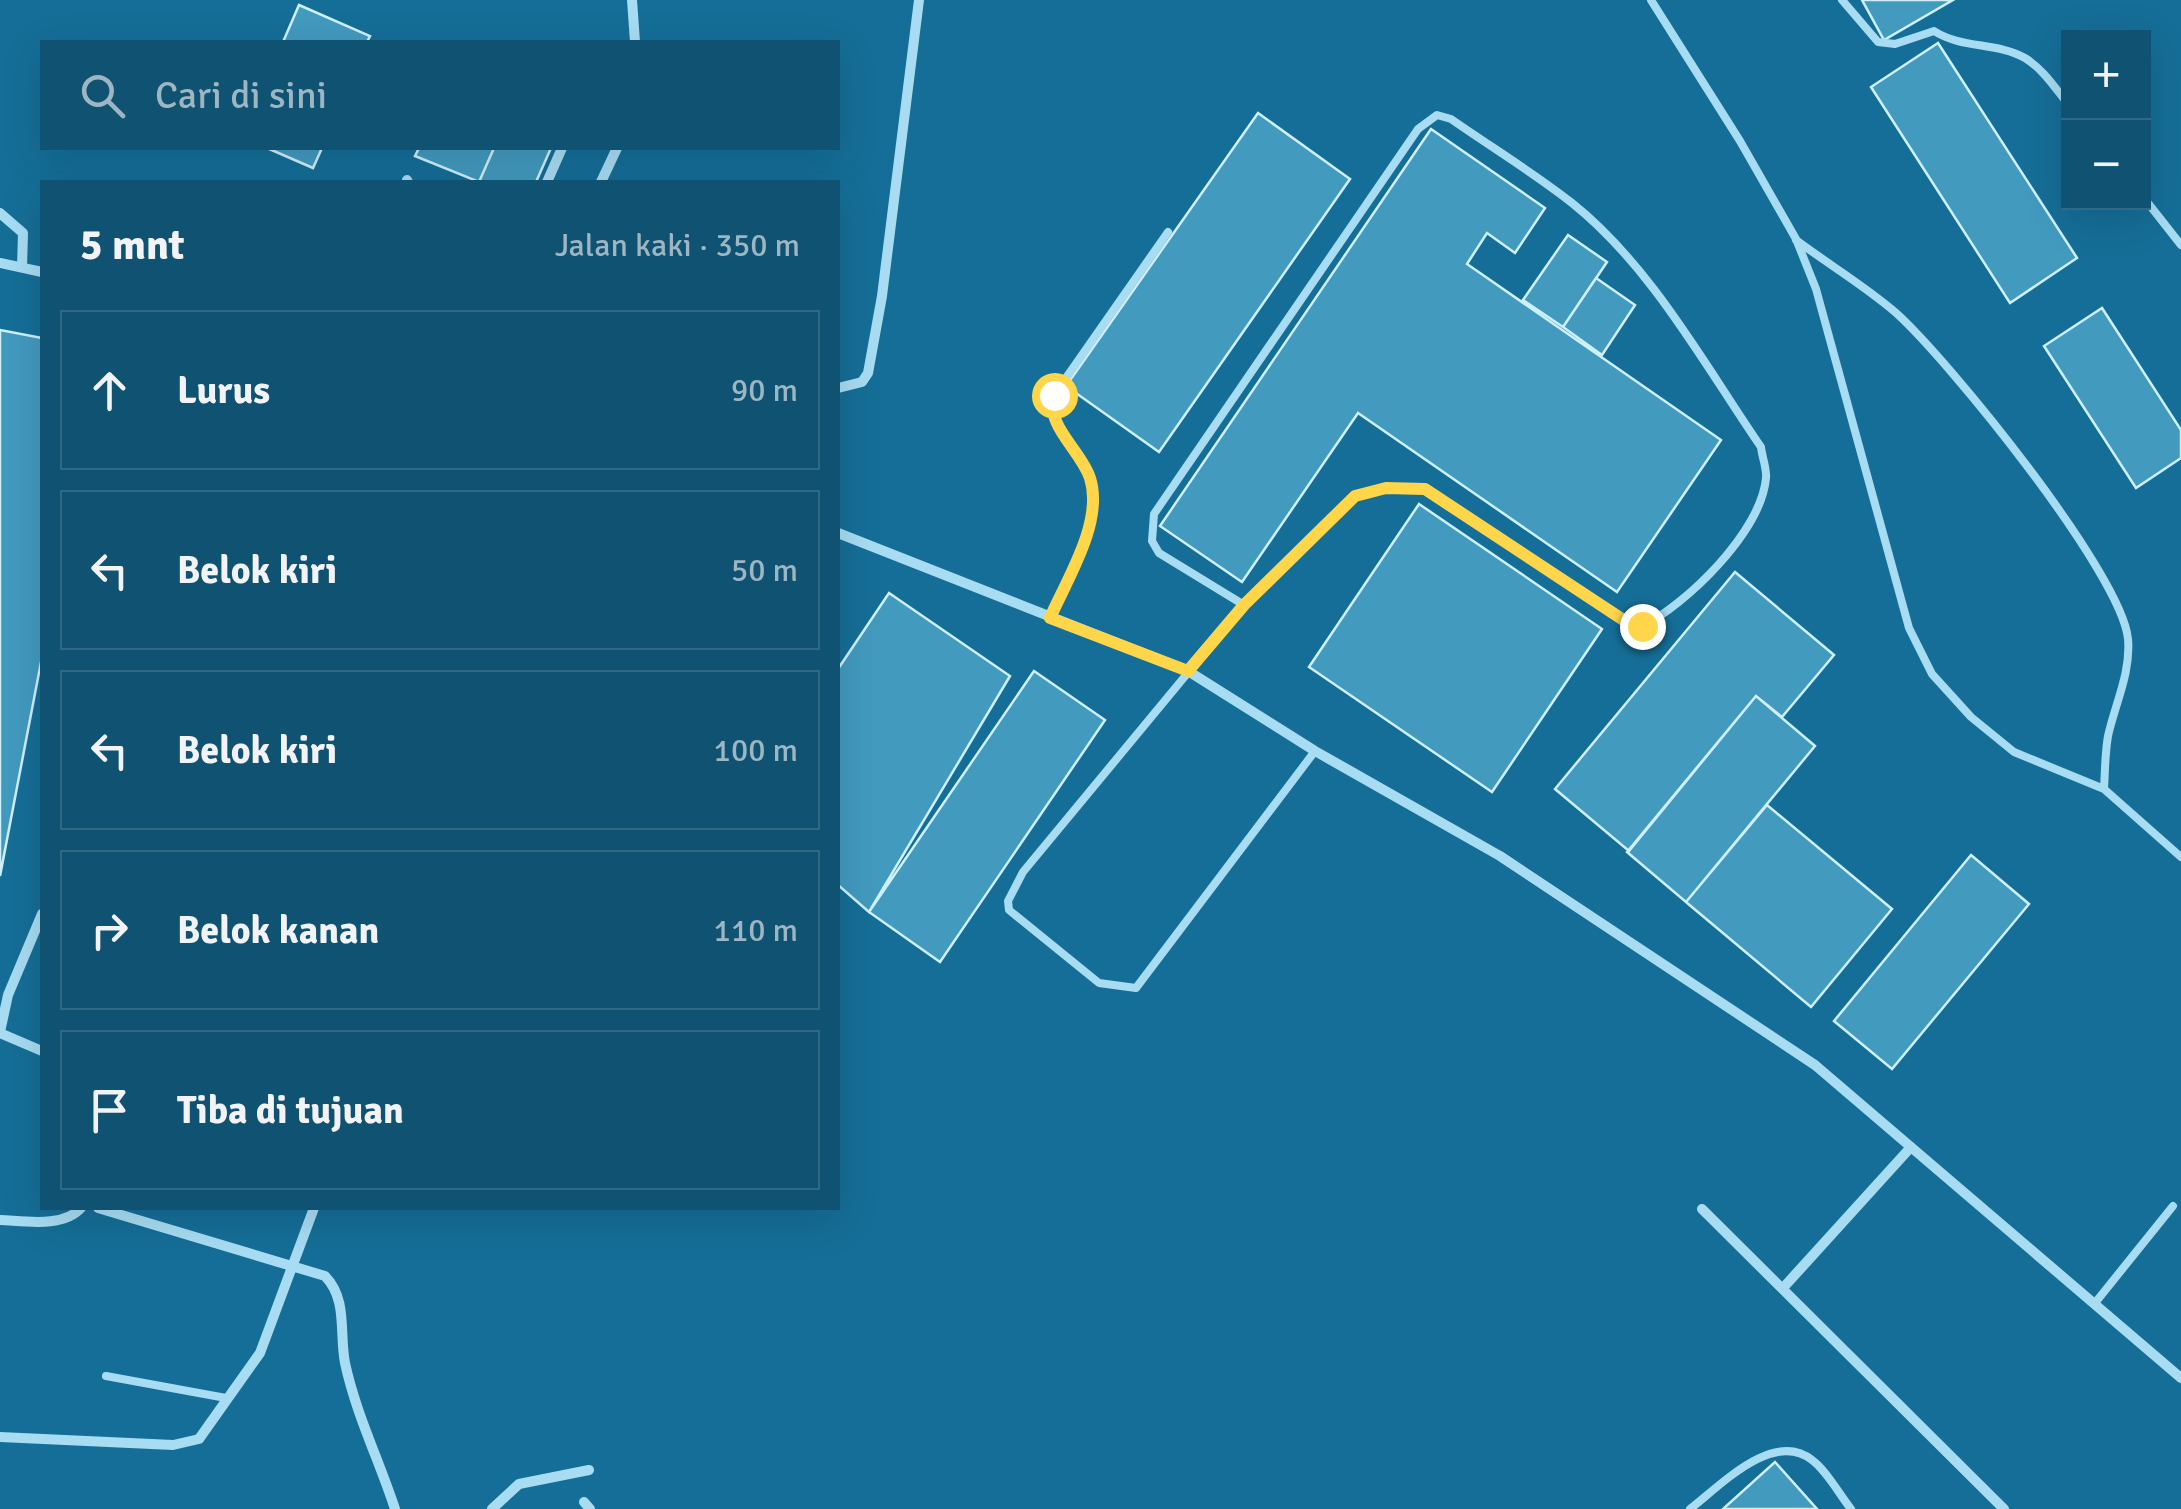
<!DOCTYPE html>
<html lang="id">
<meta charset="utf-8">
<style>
:root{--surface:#105271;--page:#195876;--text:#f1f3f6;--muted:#9cb6c3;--line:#306984}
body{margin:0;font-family:Signika,sans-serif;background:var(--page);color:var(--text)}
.controls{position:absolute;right:30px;top:30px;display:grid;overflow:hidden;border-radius:0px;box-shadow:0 10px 40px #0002}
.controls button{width:90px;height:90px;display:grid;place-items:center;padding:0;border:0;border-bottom:2px solid var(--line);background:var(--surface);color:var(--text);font:50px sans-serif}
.stop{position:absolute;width:30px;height:30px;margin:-22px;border:8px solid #ffd54a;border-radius:50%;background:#fff}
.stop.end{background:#ffd54a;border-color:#fff;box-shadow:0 2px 10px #0008}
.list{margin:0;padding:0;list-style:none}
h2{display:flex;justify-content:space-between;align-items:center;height:130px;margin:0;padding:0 40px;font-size:42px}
h2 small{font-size:32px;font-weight:400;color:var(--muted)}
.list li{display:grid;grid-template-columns:65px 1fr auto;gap:30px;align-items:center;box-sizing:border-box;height:160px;margin:0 20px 20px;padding:0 20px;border:2px solid var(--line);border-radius:0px}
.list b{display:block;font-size:38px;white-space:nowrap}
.list em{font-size:32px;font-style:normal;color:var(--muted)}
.icon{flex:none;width:55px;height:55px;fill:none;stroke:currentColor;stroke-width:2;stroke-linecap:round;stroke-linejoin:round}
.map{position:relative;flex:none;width:2181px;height:1509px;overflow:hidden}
.search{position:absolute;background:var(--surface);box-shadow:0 10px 40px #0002;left:40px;top:40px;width:800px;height:110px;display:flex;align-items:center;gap:25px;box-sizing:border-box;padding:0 35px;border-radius:0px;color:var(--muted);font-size:38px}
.panel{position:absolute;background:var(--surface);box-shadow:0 10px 40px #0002;left:40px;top:180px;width:800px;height:1030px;border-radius:0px}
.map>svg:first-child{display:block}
.building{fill:#429abf;stroke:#ceeffc;stroke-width:2.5}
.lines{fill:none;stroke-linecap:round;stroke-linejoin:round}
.service{stroke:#a7dcf2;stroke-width:8}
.minor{stroke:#a7dcf2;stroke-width:10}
.route{stroke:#ffd54a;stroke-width:12}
</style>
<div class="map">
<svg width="2181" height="1509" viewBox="0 0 2181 1509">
<rect width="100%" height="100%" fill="#156e97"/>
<path class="building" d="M1862,0H1953L1884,40Z
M299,5L370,36L367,42H283Z
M1938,43L2077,258L2010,303L1871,87Z
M1258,113L1350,179L1159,452L1066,386Z
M1431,129L1545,208L1515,253L1487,233L1467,264L1721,440L1617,592L1358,413L1242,582L1160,526Z
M267,148H322L313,168Z
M419,148H494L479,182L415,156Z
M494,148H551L536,182H479Z
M1568,235L1607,262L1563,327L1523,300Z
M1596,278L1635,305L1602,355L1563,327Z
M2102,308L2181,430V458L2136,488L2044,346Z
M0,330L42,338V657L0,876Z
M1419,504L1602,629L1492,792L1309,667Z
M1735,572L1834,655L1782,717L1756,696L1629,851L1555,789Z
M889,593L1010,676L869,912L838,885V669Z
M1034,671L1105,720L940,962L869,912Z
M1756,696L1815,746L1686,902L1627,852Z
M1767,805L1892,909L1811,1007L1686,902Z
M1971,855L2029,904L1892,1069L1834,1021Z
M1775,1462L1817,1509H1723Z"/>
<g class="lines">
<path class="service" d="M1651,0L1740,141L1796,239L1816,289L1909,628L1932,674L1971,717L2014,752L2104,789L2181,857
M1842,0L1878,42L1895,44L1934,31C1962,49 1997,42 2025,58C2043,69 2055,88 2068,104
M2144,198L2181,245
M1796,240C1828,264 1865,286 1895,312C1948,359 2122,574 2128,639C2131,673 2115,704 2108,736C2105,753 2105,772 2104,789
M1244,605L1159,553L1152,541L1154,514L1418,129L1437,115L1451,119C1491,147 1534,173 1572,203C1651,266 1704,364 1761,447C1762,457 1767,469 1766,478C1761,532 1687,604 1641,627L1628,623L1425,489L1385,488L1355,497L1244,605L1023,872L1008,901L1009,910L1099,983L1136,988L1315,751
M1050,618C1068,579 1104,522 1090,478C1081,450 1045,426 1054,395L1168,232
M2095,1303L2173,1206
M106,1376L226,1398
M1690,1509C1719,1487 1773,1429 1812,1460C1827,1471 1839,1494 1851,1509"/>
<path class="minor" d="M632,0L635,42
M407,180L408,182
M547,182L562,148
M601,182L617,148
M0,213L23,233L22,267
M0,263L42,272
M838,388L862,382L868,373L882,296L919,0
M838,533L1188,671L1315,751L1500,856L1815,1065L2181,1378
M0,1032L8,995L42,914
M0,1033L42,1051
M98,1208L325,1276C348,1300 339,1332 345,1363C356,1414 379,1460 395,1509
M1702,1209L2004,1509
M0,1220C25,1221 63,1228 81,1208
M1783,1288L1911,1147
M0,1437L173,1445L199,1439L260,1353L314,1208
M584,1502L590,1509
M492,1509L519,1484L589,1470"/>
</g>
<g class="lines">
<path class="route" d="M1054,395C1045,426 1081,450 1090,478C1104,522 1067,579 1050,618L1188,671L1244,605L1355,496L1386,488L1425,489L1628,623L1642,626"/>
</g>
</svg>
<div class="controls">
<button>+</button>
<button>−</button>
</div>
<div class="stop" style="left:1054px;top:395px"></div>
<div class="stop end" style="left:1642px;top:626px"></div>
<div class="search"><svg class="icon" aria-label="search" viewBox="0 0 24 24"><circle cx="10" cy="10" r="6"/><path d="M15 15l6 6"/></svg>Cari di sini</div>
<section class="panel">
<h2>5 mnt<small>Jalan kaki · 350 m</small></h2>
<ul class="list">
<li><svg class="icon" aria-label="ahead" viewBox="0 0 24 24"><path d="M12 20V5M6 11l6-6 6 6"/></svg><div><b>Lurus</b></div><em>90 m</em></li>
<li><svg class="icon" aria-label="left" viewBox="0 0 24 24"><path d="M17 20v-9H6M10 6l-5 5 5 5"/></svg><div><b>Belok kiri</b></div><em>50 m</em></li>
<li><svg class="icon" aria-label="left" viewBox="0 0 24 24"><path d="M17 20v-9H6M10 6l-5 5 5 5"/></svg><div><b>Belok kiri</b></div><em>100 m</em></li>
<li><svg class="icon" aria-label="right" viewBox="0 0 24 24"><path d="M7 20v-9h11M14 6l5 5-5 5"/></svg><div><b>Belok kanan</b></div><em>110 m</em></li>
<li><svg class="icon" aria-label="arrive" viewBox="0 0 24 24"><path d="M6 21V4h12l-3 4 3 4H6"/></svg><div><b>Tiba di tujuan</b></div></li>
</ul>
</section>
</div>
